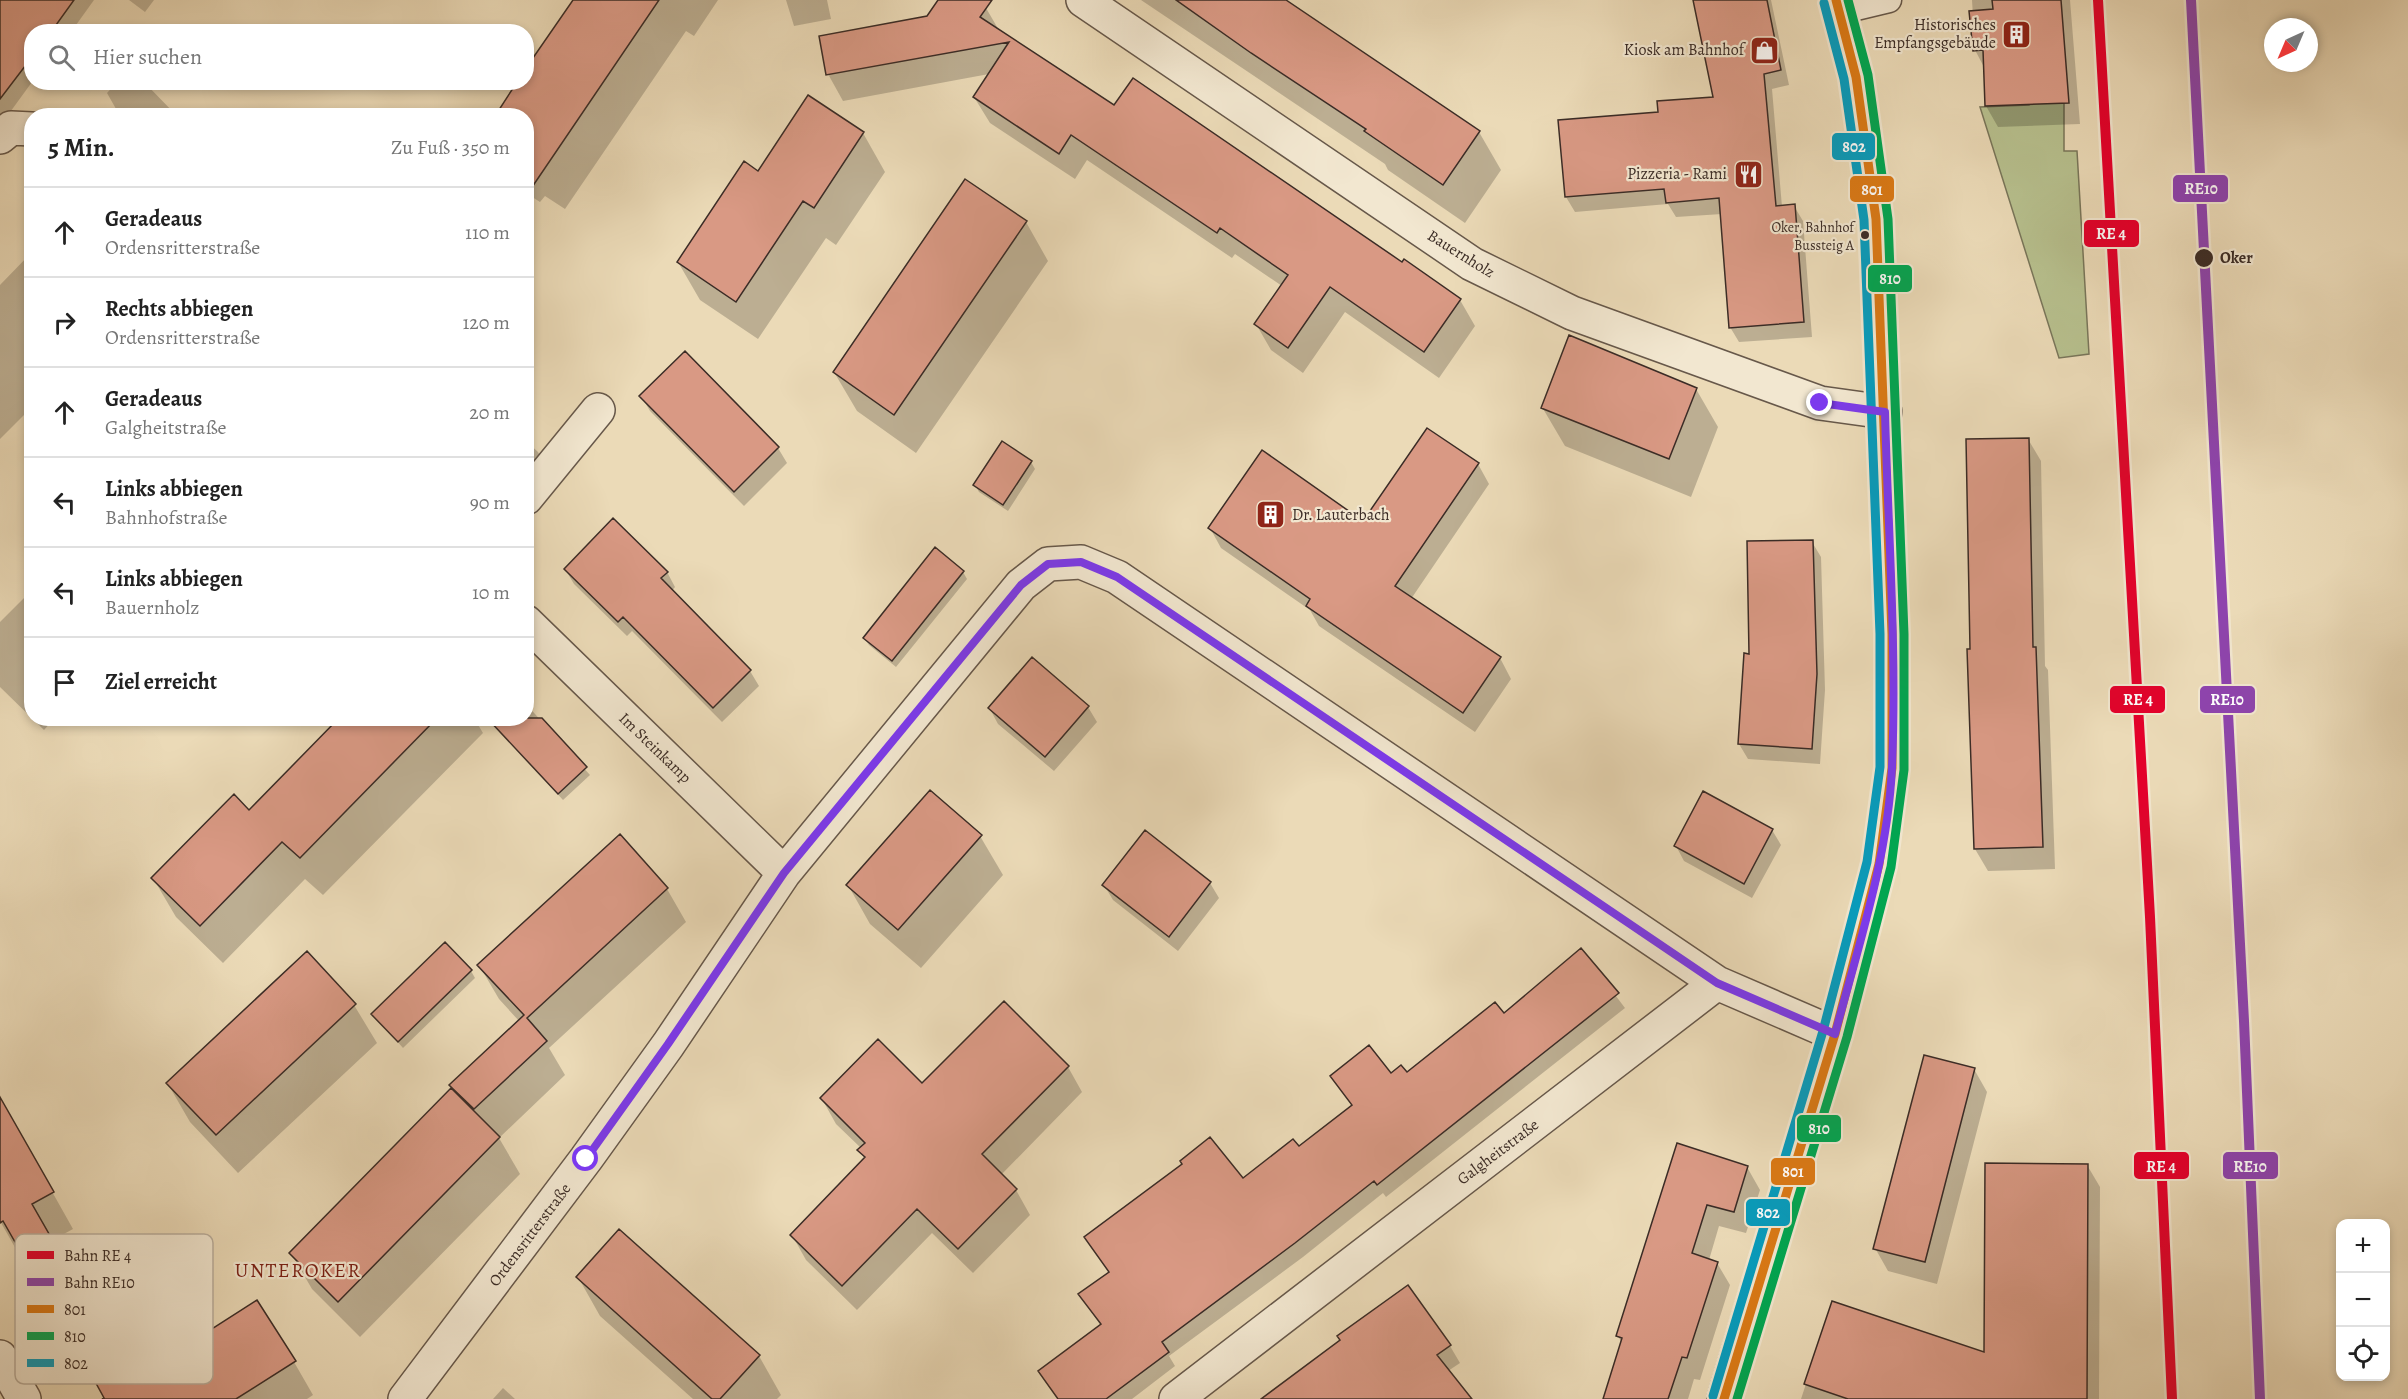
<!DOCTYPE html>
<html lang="de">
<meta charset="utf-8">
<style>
:root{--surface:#fff;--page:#f2f2f2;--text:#222;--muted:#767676;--line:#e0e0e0}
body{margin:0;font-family:Alegreya,serif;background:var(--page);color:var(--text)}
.controls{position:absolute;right:18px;bottom:18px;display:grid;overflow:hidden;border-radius:12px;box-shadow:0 3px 9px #0003}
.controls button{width:54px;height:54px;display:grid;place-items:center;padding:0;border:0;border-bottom:2px solid var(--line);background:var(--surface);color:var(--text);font:30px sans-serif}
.compass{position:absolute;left:2264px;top:18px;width:54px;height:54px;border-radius:50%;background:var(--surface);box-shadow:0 3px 9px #0003;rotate:224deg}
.stop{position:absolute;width:18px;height:18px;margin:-14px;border:4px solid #7c3aed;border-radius:50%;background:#fff}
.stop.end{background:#7c3aed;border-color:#fff;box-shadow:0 2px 6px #0008}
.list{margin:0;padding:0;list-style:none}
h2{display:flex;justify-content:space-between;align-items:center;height:78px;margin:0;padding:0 24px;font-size:26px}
h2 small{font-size:20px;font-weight:400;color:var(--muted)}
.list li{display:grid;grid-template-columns:39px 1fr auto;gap:18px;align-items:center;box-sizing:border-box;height:90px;padding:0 24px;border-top:2px solid var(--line)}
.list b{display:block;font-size:22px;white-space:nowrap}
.list p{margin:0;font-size:20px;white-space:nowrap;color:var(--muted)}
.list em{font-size:20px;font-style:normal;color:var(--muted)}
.icon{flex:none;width:33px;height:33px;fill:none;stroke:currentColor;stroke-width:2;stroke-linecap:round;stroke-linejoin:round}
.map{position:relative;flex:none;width:2408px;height:1399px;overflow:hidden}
.search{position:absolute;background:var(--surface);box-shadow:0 3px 9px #0003;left:24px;top:24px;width:510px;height:66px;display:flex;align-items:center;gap:15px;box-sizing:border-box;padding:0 21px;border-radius:24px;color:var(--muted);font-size:22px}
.panel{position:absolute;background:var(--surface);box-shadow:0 3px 9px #0003;left:24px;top:108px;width:510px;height:618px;border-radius:24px}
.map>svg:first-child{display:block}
.grass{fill:#b7c08e;stroke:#79765a;stroke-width:1.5}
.shadow{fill:#0003}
.building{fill:#d99984;stroke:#3b2c26;stroke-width:1.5}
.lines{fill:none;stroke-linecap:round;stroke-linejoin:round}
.service-casing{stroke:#67584a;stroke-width:27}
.minor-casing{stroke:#67584a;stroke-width:36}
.primary-casing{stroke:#3b2c26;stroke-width:36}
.service{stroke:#f2e7d0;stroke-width:24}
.minor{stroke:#f2e7d0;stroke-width:33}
.primary{stroke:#e6bd7c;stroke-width:33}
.bus-1-casing{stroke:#f2e7d0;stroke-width:14}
.bus-2-casing{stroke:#f2e7d0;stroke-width:14}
.bus-3-casing{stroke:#f2e7d0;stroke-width:14}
.bus-1{stroke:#da7915;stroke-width:9}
.bus-2{stroke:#00a651;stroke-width:9}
.bus-3{stroke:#069cbd;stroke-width:9}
.rail-1-casing{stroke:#f2e7d0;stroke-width:15}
.rail-2-casing{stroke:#f2e7d0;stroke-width:15}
.rail-1{stroke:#e4002b;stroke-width:10}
.rail-2{stroke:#8e44ad;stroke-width:10}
.route{stroke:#7c3aed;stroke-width:8}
.bus-dot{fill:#3b2c26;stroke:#f2e7d0;stroke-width:2}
.labels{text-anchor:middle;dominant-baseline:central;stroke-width:4.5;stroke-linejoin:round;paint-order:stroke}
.bus-label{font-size:14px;fill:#3b2c26;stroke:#f2e7d0;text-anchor:end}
.poi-label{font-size:16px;fill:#3b2c26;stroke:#f2e7d0;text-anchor:end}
.street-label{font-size:16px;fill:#3b2c26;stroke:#f2e7d0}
.stop-label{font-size:16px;font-weight:bold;fill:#3b2c26;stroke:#f2e7d0;text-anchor:start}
.quarter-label{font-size:20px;letter-spacing:1.5px;fill:#7a1f14;stroke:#f2e7d0}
.key{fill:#f2e7d0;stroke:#bbaf9d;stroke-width:1.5}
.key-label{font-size:16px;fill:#3b2c26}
.line-badge{stroke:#f2e7d0;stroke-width:2}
.badge-label{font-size:16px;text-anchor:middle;font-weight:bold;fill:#fff}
</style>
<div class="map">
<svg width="2408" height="1399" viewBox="0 0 2408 1399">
<rect width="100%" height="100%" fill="#ebdab7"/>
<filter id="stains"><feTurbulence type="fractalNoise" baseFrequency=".00333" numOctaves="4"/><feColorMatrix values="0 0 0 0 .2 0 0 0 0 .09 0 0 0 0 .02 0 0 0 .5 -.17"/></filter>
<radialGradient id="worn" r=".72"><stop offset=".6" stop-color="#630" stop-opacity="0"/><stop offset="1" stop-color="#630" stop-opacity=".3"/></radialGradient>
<path class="grass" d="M2029,89L2064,102V151H2077L2089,354L2059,358L1980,107L2029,105Z"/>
<path class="shadow" d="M0,0H94L71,32H32V82L0,126Z
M129,0H154L145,12Z
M575,0H718L694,36L686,31L565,209L545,196L540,202L526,193V82Z
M786,0H827L831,19L794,26Z
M940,0H975L986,8L1000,32L1115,107L1402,264L1404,261L1460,300L1475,326L1439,378L1345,312L1303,373L1271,350L1256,324L1282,286L1235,254L1232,258L1087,160L1075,179L990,123L974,97L989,74L843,101L828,74L928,18Z
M1141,0H1285L1479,132L1501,170L1465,223L1388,170L1385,164Z
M1694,0H1771L1789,85L1772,89L1782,207L1794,206L1803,221L1812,337L1739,342L1730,327L1722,214L1676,217L1668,204L1575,212L1566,197L1659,113L1715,98Z
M1972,0H2070L2080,124L1998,127L1986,106L1985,69L1975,50Z
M117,82H144L177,116H120L107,93Z
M863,133L885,172L836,245L826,238L758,339L700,300L678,262L758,173Z
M1026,222L1048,261L916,453L857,411L834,372Z
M32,252V407L0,439V285Z
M1696,389L1718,427L1691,497L1565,446L1542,407Z
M641,396L778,448L787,463L744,506L650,411Z
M2028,439L2041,461L2045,666L2048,670L2055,869L1988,871L1975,849L1972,650Z
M526,441L538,452L546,467L526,487Z
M1031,462L1035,469L1008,511L979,492L975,485Z
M1478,464L1489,484L1411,599L1500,658L1511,679L1475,732L1319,626L1310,610L1221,548L1210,528L1364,523Z
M1812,542L1821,557L1825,690L1820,764L1748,759L1739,744L1751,655Z
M565,569L667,572L675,587L672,591L750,671L759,686L722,722L632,631L627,636L574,584Z
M963,572L967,579L896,667L869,645L864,638Z
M32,590V718H55L44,730L0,687V622Z
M526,704L590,775L563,800L493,723L526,718Z
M1088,707L1097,722L1054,771L998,724L990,709Z
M341,718H474L483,733L323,895L305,879L223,963L176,917L153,878L249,812Z
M1772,830L1781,845L1752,898L1684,861L1676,846Z
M980,836L1003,875L921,968L870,924L848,885Z
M1210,883L1219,898L1178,951L1113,900L1104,885Z
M667,889L686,922L549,1048L565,1075L499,1138L520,1174L360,1337L312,1289L291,1253L519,1021L499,999L479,965Z
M1581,950L1625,1008L1386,1197L1383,1193L1303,1257L1169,1356L1175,1366L1132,1399H1058L1040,1372L1101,1326L1080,1295L1110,1273L1086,1237L1243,1180L1298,1148L1352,1106L1332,1076L1407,1075L1504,1015Z
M471,971L475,978L403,1048L373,1014Z
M354,1005L377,1043L238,1173L190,1122L168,1084Z
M1068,1067L1082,1092L1001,1175L1016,1190L1030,1215L973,1273L932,1233L857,1310L806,1260L792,1235L865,1160L859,1150L861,1148L836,1124L822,1099Z
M1974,1069L1987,1092L1937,1284L1888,1271L1875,1248Z
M0,1099L73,1229L51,1241L90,1307L136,1379L294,1362L313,1395L307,1399H105L25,1256L21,1258L0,1221Z
M1678,1145L1747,1167L1760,1190L1746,1233L1719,1226L1709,1260L1717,1263L1730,1285L1700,1380L1694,1379L1688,1399H1605L1622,1343L1618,1336Z
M2087,1165L2100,1187L2099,1399H1801L1833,1302L1985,1354Z
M578,1277L759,1356L781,1395L777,1399H693L600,1316Z
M1450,1346L1460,1363L1448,1371L1470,1399H1266Z
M503,1388L515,1399H493Z"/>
<path class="building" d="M0,0H74L51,32H32V57L0,99Z
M573,0H659L526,196V116H495L517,82H526V68Z
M938,0H992L980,17L1114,105L1133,78L1402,262L1404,259L1461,299L1424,352L1330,287L1288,348L1254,324L1288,275L1220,228L1217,233L1071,135L1059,154L973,97L1009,42L826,75L819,36L927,16Z
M1176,0H1286L1480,131L1443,185L1364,131L1366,129L1251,53Z
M1693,0H1767L1781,70L1764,74L1776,206L1795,204L1804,322L1729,328L1719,198L1666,203L1664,189L1565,197L1558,120L1658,112L1657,101L1713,97Z
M1992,0H2061L2069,103L1985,106L1983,50L1973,51L1969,11L1993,9Z
M808,95L864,132L814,208L803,201L736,302L677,262L744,161L758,171Z
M965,179L1027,221L894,415L833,372Z
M1569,335L1697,388L1669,459L1541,408Z
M685,351L779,447L734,492L639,396Z
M1427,428L1479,463L1395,586L1501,657L1463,713L1306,606L1310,599L1208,528L1262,450L1363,521Z
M2029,438L2033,647H2036L2043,847L1974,849L1967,649H1970L1966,439Z
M1002,441L1032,461L1003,505L973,485Z
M613,518L668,572L661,578L751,670L713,708L623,617L618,622L564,569Z
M1813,540L1817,674L1812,749L1738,744L1744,653L1749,654L1747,541Z
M935,547L964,571L892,661L863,638Z
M1032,657L1089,706L1045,757L988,708Z
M339,718H437L300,858L282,842L200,926L151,878L234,794L249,810Z
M487,718H542L587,767L558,794Z
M930,790L982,835L898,930L846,885Z
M1703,791L1773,829L1744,884L1674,846Z
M1145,830L1211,882L1169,937L1102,885Z
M620,834L668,888L527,1018L547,1041L474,1109L449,1085L524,1015L477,965Z
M445,942L472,970L398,1042L371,1014Z
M1581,948L1619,993L1377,1185L1374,1181L1295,1243L1162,1342L1169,1352L1106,1399H1058L1038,1371L1101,1324L1078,1294L1109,1272L1084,1237L1182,1164L1180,1161L1210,1137L1243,1178L1293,1139L1299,1146L1352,1105L1330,1076L1369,1045L1391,1073L1401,1065L1407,1072L1495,1002L1504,1013Z
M307,951L356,1004L216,1135L166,1083Z
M1004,1001L1069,1066L982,1154L1017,1189L958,1249L917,1209L842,1286L790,1235L865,1157L857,1150L865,1143L820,1098L878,1039L922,1083Z
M1924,1055L1975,1068L1925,1262L1873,1249Z
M451,1088L500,1137L338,1302L289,1253Z
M0,1097L54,1192L32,1204L72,1274L43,1291L3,1221L0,1223Z
M1677,1143L1748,1166L1734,1212L1707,1205L1692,1253L1718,1262L1687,1358L1682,1357L1668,1399H1603L1622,1338L1616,1336Z
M1985,1163L2088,1164L2087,1399H1848L1804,1384L1832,1301L1984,1352Z
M619,1229L760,1355L720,1399H712L576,1277Z
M1408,1285L1451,1345L1437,1355L1472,1399H1261L1340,1340L1337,1336Z
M257,1300L296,1361L236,1399H102L104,1398L62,1321L95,1303L137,1377Z"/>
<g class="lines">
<defs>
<path id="service" d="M1839,12L1889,0"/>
<path id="minor" d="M1083,0L1472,264L1572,313L1820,403L1885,412
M0,137L11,128L32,129
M526,498L598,410
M526,622L784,873
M0,1357L24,1399
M405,1399L586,1159L668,1045L784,873L1021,585L1048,564L1081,562L1117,577L1717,983L1835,1034
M1176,1399L1717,983"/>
<path id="primary" d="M1724,1399L1835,1034L1879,864L1892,768V634L1876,219L1856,77L1836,0"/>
</defs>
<use href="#service" class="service-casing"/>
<use href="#minor" class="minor-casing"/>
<use href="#primary" class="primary-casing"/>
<use href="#service" class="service"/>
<use href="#minor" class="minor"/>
<use href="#primary" class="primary"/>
<defs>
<path id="bus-1" d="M1724,1399L1835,1034L1879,864L1892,768V634L1876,219L1856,77L1836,0"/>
<path id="bus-2" d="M1737,1399L1847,1037L1891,867L1904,770V634L1888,219L1868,75L1848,0"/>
<path id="bus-3" d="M1713,1396L1823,1031L1867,862L1880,767V634L1864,220L1844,79L1824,3"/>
</defs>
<use href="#bus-1" class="bus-1-casing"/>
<use href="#bus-2" class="bus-2-casing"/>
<use href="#bus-3" class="bus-3-casing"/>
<use href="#bus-1" class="bus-1"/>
<use href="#bus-2" class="bus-2"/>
<use href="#bus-3" class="bus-3"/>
<defs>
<path id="rail-1" d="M2098,0L2150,917L2172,1399"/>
<path id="rail-2" d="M2191,0L2244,1021L2260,1399"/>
</defs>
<use href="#rail-1" class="rail-1-casing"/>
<use href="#rail-2" class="rail-2-casing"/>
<use href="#rail-1" class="rail-1"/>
<use href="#rail-2" class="rail-2"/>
</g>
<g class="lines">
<path class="route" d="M586,1159L668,1044L784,873L1021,585L1048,564L1081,562L1117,577L1717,983L1835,1034C1858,947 1888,858 1892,767C1897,650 1888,530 1885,412L1820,403"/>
</g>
<defs>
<symbol id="building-square" viewBox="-11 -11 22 22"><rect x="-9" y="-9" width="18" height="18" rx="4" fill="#8f2418" stroke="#f2e7d0"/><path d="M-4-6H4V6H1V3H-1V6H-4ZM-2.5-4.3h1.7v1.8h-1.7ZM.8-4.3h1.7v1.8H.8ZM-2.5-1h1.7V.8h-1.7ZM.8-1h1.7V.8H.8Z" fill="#fff"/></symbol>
<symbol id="shop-square" viewBox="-11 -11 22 22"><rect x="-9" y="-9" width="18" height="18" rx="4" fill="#8f2418" stroke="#f2e7d0"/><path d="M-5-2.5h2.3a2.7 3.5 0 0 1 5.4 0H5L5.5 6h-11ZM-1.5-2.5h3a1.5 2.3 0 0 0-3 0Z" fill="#fff"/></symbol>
<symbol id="restaurant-square" viewBox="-11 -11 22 22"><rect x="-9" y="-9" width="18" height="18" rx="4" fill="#8f2418" stroke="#f2e7d0"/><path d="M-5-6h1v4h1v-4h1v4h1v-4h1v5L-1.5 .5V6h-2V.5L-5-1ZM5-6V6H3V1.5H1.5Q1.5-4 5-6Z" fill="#fff"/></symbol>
</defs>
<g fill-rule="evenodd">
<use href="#building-square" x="2000" y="18" width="33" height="33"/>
<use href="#shop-square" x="1748" y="34" width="33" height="33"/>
<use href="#restaurant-square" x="1732" y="158" width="33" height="33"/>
<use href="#building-square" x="1254" y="498" width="33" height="33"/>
</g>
<g class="bus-dot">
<circle cx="1865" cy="235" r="5"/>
<circle cx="2204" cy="258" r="10"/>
</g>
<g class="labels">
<g class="bus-label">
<text x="1854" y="227">Oker, Bahnhof<tspan x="1854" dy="18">Bussteig A</tspan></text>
</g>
<g class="poi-label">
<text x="1996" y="25">Historisches<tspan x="1996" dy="18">Empfangsgebäude</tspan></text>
<text x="1744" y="50">Kiosk am Bahnhof</text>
<text x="1727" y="174">Pizzeria - Rami</text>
<text x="1292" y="515" text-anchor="start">Dr. Lauterbach</text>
</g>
<g class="street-label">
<text transform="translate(1461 254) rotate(32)">Bauernholz</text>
<text transform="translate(655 748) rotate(44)">Im Steinkamp</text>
<text transform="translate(1498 1152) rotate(-37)">Galgheitstraße</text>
<text transform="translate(530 1235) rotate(-53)">Ordensritterstraße</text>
</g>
<g class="stop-label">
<text x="2220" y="258">Oker</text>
</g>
<g class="quarter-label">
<text x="298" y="1270">UNTEROKER</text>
</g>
</g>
<rect x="15" y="1234" width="198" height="150" rx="9" class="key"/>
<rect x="27" y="1251" width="27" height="8" fill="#e4002b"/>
<rect x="27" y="1278" width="27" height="8" fill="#8e44ad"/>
<rect x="27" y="1305" width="27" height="8" fill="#da7915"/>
<rect x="27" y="1332" width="27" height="8" fill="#00a651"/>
<rect x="27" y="1359" width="27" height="8" fill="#069cbd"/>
<g class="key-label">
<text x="64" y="1261">Bahn RE 4</text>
<text x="64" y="1288">Bahn RE10</text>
<text x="64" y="1315">801</text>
<text x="64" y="1342">810</text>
<text x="64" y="1369">802</text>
</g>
<g class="line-badge">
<rect x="1831" y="132" width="45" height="29" rx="6" fill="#069cbd"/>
<rect x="2172" y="174" width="57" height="29" rx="6" fill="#8e44ad"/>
<rect x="1849" y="175" width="46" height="28" rx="6" fill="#da7915"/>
<rect x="2083" y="219" width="57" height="29" rx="6" fill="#e4002b"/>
<rect x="1867" y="264" width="46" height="29" rx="6" fill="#00a651"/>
<rect x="2109" y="685" width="57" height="29" rx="6" fill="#e4002b"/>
<rect x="2199" y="685" width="57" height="29" rx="6" fill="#8e44ad"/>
<rect x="1796" y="1114" width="46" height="29" rx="6" fill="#00a651"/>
<rect x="2133" y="1151" width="57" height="29" rx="6" fill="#e4002b"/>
<rect x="2222" y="1151" width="57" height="29" rx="6" fill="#8e44ad"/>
<rect x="1770" y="1157" width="46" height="29" rx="6" fill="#da7915"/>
<rect x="1745" y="1198" width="46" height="29" rx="6" fill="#069cbd"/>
</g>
<g class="badge-label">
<text x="1854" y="152">802</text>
<text x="2201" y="194">RE10</text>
<text x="1872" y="195">801</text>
<text x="2111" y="239">RE 4</text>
<text x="1890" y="284">810</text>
<text x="2138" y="705">RE 4</text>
<text x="2227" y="705">RE10</text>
<text x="1819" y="1134">810</text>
<text x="2161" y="1172">RE 4</text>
<text x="2250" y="1172">RE10</text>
<text x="1793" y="1177">801</text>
<text x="1768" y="1218">802</text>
</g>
<rect width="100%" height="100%" filter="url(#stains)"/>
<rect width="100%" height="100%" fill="url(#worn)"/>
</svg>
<div class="controls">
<button>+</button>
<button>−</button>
<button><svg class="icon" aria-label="locate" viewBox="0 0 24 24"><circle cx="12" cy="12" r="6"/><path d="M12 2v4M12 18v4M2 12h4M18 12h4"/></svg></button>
</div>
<svg class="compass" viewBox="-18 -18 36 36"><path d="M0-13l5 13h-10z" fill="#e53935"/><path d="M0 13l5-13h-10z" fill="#767676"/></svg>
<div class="stop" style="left:586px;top:1159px"></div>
<div class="stop end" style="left:1820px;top:403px"></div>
<div class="search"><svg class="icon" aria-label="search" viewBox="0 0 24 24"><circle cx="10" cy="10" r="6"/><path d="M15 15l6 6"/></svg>Hier suchen</div>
<section class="panel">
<h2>5 Min.<small>Zu Fuß · 350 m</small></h2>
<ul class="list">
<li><svg class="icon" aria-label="ahead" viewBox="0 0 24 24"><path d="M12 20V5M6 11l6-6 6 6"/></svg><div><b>Geradeaus</b><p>Ordensritterstraße</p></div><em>110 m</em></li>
<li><svg class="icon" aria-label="right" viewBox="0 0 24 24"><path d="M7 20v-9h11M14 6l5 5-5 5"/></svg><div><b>Rechts abbiegen</b><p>Ordensritterstraße</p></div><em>120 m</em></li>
<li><svg class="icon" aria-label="ahead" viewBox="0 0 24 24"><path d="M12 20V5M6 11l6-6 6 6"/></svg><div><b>Geradeaus</b><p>Galgheitstraße</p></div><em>20 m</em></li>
<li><svg class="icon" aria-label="left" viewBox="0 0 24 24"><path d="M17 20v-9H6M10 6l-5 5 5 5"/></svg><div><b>Links abbiegen</b><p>Bahnhofstraße</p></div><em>90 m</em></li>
<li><svg class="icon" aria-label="left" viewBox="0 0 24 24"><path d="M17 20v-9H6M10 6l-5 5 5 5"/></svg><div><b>Links abbiegen</b><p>Bauernholz</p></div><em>10 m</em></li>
<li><svg class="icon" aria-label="arrive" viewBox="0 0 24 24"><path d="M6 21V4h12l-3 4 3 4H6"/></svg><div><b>Ziel erreicht</b></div></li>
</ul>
</section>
</div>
